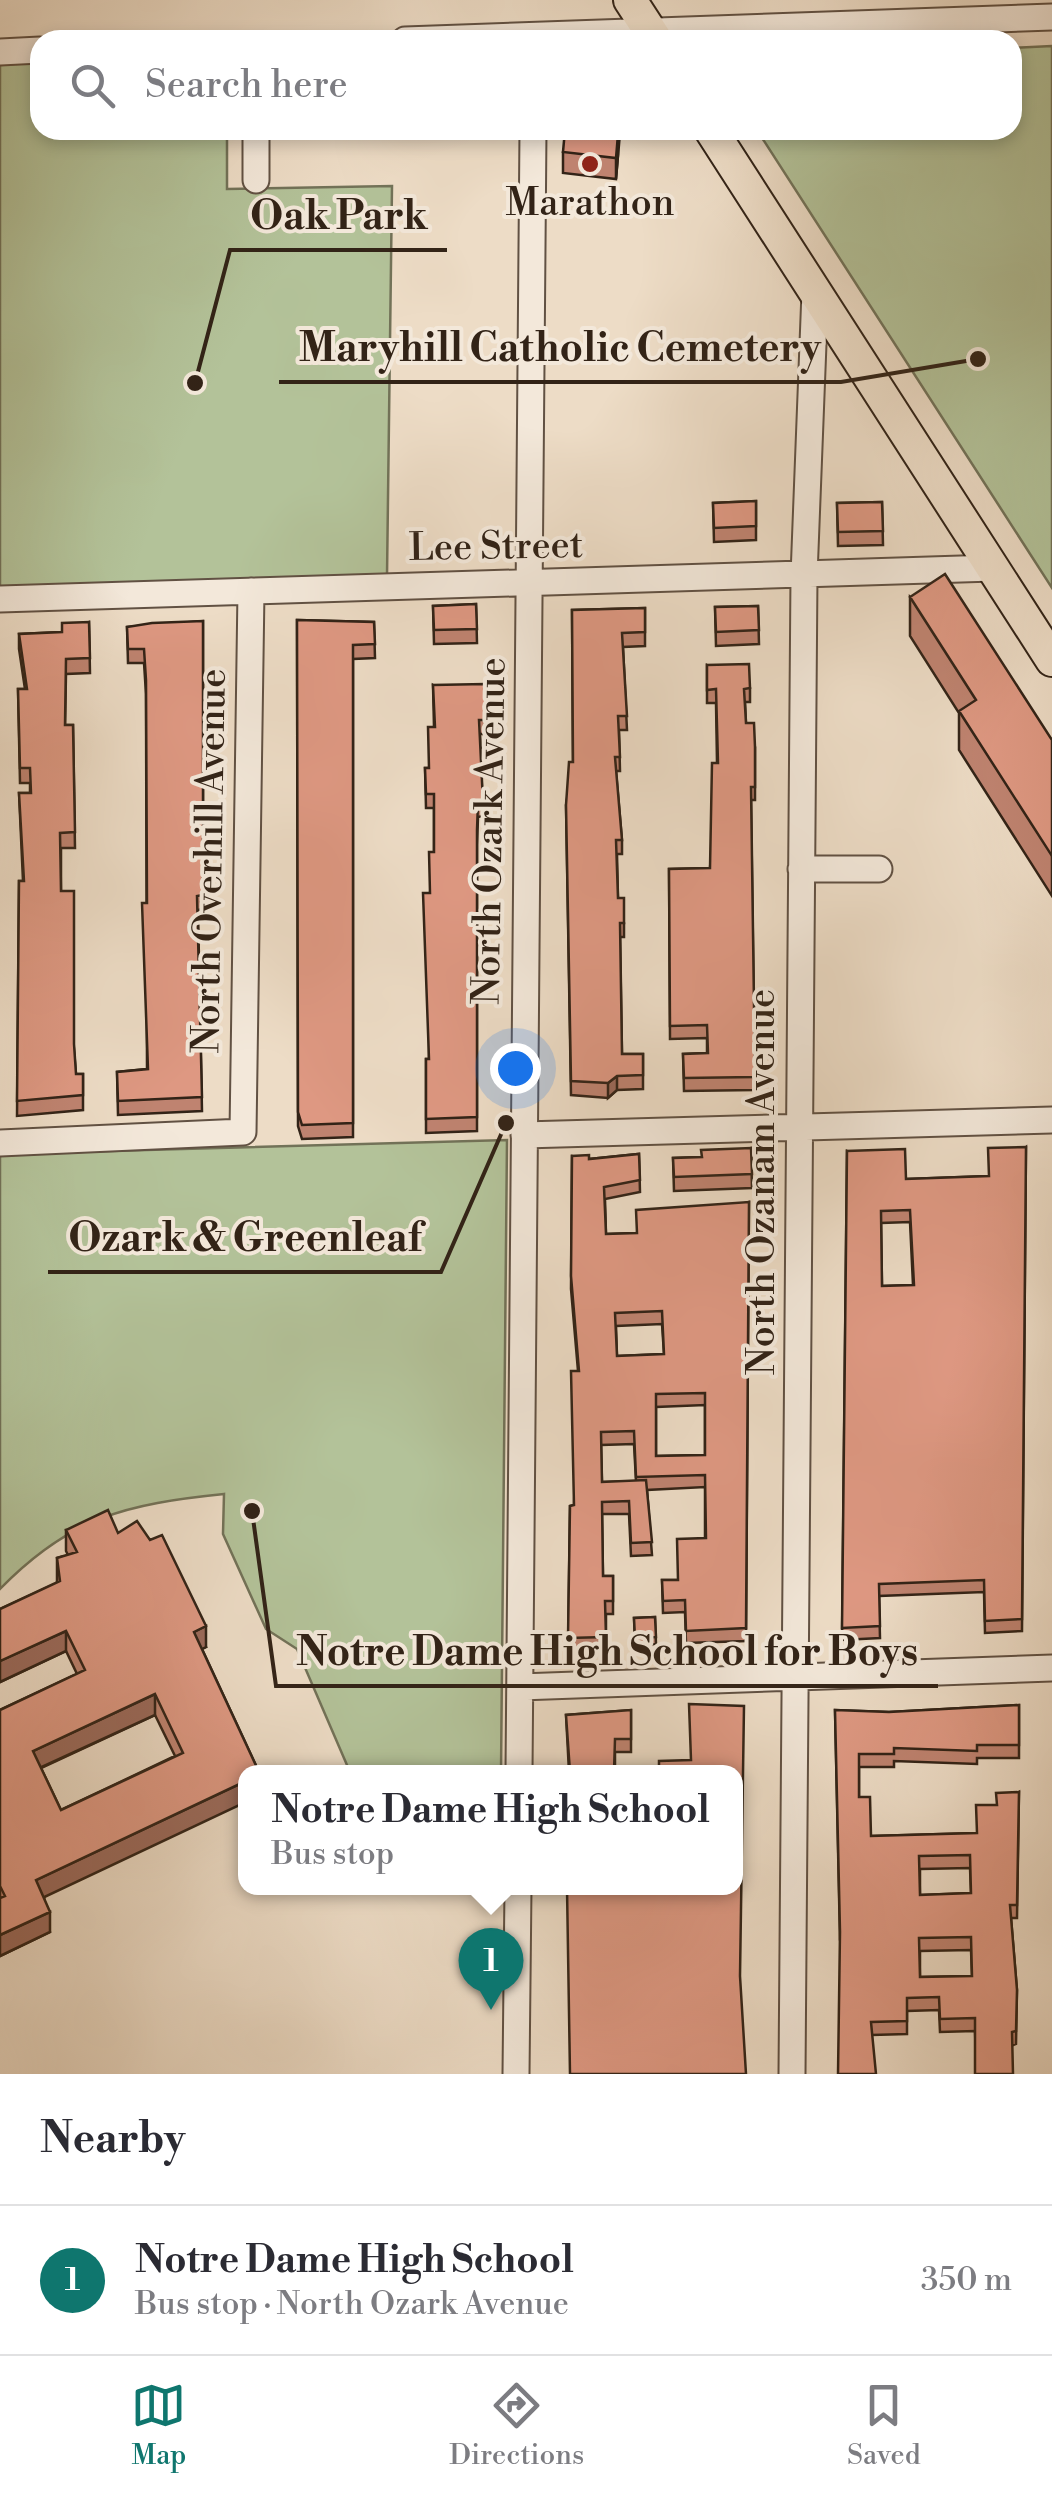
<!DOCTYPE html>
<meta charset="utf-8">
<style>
:root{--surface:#fff;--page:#f7f7f7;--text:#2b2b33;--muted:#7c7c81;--line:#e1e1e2;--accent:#0f766e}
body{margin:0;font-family:"Libre Bodoni",serif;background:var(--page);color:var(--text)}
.you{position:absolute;left:515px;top:1068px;width:35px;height:35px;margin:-25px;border:8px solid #fff;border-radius:50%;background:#1a73e8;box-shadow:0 0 0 15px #1a73e833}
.badge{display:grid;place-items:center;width:65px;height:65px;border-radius:50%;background:var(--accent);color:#fff;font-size:32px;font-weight:700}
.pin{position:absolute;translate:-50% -82px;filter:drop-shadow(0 2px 5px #0008)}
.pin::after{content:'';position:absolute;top:52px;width:35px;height:30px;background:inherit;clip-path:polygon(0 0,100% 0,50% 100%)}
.popup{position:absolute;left:238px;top:1765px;width:505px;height:130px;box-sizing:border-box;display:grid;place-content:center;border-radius:20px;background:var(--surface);filter:drop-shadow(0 2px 8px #0005);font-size:32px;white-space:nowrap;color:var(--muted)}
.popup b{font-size:38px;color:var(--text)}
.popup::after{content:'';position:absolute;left:50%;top:100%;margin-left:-20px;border:20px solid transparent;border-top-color:var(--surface)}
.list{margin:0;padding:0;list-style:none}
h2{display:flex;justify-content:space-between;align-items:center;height:130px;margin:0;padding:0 40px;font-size:42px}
h2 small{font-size:32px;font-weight:400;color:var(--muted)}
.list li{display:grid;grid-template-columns:65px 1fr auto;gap:30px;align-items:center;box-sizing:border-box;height:150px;padding:0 40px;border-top:2px solid var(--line)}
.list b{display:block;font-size:38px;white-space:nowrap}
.list p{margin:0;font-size:32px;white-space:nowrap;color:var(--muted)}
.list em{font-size:32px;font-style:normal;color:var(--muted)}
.icon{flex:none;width:55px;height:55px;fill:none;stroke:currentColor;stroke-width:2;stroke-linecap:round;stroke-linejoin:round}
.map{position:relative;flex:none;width:1052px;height:2074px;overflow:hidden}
.search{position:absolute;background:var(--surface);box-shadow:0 5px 15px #0003;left:30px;right:30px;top:30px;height:110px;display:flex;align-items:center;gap:25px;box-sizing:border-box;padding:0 35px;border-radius:30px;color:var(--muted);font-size:38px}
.sheet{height:280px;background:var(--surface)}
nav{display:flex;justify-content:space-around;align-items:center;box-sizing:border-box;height:140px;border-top:2px solid var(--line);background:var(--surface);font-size:28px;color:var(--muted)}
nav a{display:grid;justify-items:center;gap:5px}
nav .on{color:var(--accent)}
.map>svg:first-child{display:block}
.green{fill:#b3c299;stroke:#727258;stroke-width:2.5}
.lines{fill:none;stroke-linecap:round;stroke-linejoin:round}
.minor-casing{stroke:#615143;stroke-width:29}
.major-casing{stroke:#322317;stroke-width:36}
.minor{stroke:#f3e8da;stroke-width:25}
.major{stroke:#eddcc6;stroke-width:32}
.wall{fill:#bf8370;stroke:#322317;stroke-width:2.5;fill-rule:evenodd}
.shaded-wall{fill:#9b6a5b;stroke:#322317;stroke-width:2.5}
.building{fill:#de9882;stroke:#322317;stroke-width:2.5;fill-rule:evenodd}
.poi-dot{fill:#8f2418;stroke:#f3e8da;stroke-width:4}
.labels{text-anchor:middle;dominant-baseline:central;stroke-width:8;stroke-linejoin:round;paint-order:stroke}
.poi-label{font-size:38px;fill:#322317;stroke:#f3e8da}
.street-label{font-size:38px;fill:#322317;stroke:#f3e8da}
.leader{fill:none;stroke:#322317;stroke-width:4}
.callout-dot{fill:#322317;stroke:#f3e8da;stroke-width:4}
.callout-label{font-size:40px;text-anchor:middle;font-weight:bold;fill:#322317;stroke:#f3e8da;stroke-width:8;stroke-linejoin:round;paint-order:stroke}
</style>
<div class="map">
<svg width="1052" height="2074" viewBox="0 0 1052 2074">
<rect width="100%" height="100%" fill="#eddcc6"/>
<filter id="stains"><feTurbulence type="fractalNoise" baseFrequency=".002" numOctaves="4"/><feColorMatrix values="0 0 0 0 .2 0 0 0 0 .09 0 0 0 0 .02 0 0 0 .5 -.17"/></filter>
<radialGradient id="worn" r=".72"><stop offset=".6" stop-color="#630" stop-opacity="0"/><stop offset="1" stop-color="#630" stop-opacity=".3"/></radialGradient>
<path class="green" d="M1052,46V588L757,130H1012V48Z
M40,62V130H227V189L392,186L387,576L0,587V65Z
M507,1140L501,1772H350L297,1649L266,1629L223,1534L224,1494C126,1504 70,1517 0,1589V1154Z"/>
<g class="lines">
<defs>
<path id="minor" d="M405,40L1052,17
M0,52L40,50
M256,130V180
M0,599L993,568
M801,869H879
M524,1135L1052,1120
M0,1143L243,1132L251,591
M520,1687L1052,1668
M519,1772L533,130
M516,2074L518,1888
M792,2074L804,576L815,292"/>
<path id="major" d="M630,0L656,40
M711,130L1052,660"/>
</defs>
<use href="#minor" class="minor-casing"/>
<use href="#major" class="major-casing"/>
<use href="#minor" class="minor"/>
<use href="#major" class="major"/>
</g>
<path class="wall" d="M603,130H638L620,133L616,179L563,173V152L604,133Z
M756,501V540L714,542L713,503Z
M882,502L883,545L838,546L837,503Z
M910,597L1052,740V896L959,750V713L910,636Z
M476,604L477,643L434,644L433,606Z
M758,606L759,644L716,646L715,607Z
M645,608V646L623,647L627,730H619L620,771H616L622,840V854H617L618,898L624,923V937H620L622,1054H643V1089L617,1090L608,1098L571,1095L566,805L573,762L572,610Z
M297,620L374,622L375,658L353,659V1137L302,1139L298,1126Z
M203,621V909L198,910L202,1111L118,1115L117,1072L147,1069L146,694L144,663H128L127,627Z
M89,622L90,673L66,674L65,725H73L75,848H61V891L76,1074H83V1110L17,1116L19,881H23L19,793H30V783H20L18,689H25L19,649V634L62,632Z
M707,665L750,688V702H745L746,723L755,747V800H751L755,1090L684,1091L683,1054L707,1053V1038L670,1039L669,869L710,868L717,763L716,703H707Z
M433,685L491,720V734H480L483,816L478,817L477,845V1131L426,1133V1059H429L430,893L434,852V808H426L425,768H429L434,727Z
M1026,1147L1022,1631L985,1633L984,1592L879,1596L880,1638L842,1640L847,1151L906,1179L989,1176ZM910,1222L913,1285L882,1286L881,1223Z
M751,1148L752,1188L674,1191L673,1158L702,1157Z
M639,1154L640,1192L605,1199L606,1234L636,1233L749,1202L746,1641L686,1643L685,1612L663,1613L662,1580H678L705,1538V1487L647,1490L652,1555L631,1556L629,1514H602L603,1576H613V1614H606V1650L568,1651L570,1506L574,1505L578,1371L571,1289L572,1156L589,1159ZM662,1324L664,1354L617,1356L616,1326ZM705,1405V1455L656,1456V1407ZM634,1444L636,1481L602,1482L601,1445Z
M66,1530L118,1533L206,1647L202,1649L259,1772L44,1897L50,1932L0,1956V1710L77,1674L66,1651L0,1682V1609L57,1583V1558L68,1555L66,1551ZM155,1715L175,1756L61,1810L41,1768Z
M655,1617L656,1644L635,1645L634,1618Z
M1019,1705V1758H977V1764L894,1761V1767H859V1797L871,1836L977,1833L997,1805L1019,1792L1017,1918H1011L1017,1990L1016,2044L976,2060L975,2031L940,2032L939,2010L907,2011V2034L872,2035L840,1940L835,1710L889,1712ZM970,1868L971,1893L920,1895V1869ZM971,1950L972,1976L920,1977V1951Z
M631,1710V1752H615V1772H569L566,1715Z"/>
<path class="shaded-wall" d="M618,134V155L616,179V158Z
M617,1076V1090L608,1098V1083Z
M206,1626V1647L194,1653V1632Z
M66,1631V1651L0,1682V1661Z
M155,1694V1715L33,1771V1751Z
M246,1781V1802L36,1901V1880Z
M50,1912V1932L0,1956V1935Z"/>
<path class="building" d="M565,130L618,134L616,158L563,152Z
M607,130H620L618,147V134L609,133Z
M756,501V526L714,528L713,503Z
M882,502L883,531L838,532L837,503Z
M945,574L1052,740V856L959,711L976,700L910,597Z
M476,604L477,629L434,630L433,606Z
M758,606L759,630L716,632L715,607Z
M645,608V632L622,633L627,716H618L620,757H615L622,840H616L618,898H624V923H620L622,1054H643V1075L617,1076L608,1083L571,1081L566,805L569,762H573L572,610Z
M297,620L374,622L375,644L353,645V1123L302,1125L298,1112Z
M203,621V895L197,896L202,1097L118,1101L117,1072L148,1069L142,903H147L146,680L144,649H128L127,627L152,623Z
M89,622L90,658L66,659L65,725H73L75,832L60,833L61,891H74V1044L76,1074H83V1095L17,1101L19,881H24L19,793H31L30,768H20L18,689H27L19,634L62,632V623Z
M749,664L750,688L744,689L746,723H754L755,747V787H751L755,1077L684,1078L683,1054L708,1053L707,1025L670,1026L669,869L710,868L712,763H718L716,689L707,690V665Z
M485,684L491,720H479L483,802L478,803L477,830V1117L426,1119V1059H429L423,893H430L429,852H434V794H426L425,768H429L428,727H435L433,685Z
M1026,1147L1022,1619L985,1621L984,1580L879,1584L880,1626L842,1628L847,1151L905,1149L906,1179L989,1176L988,1148ZM910,1210L914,1285L882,1286L881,1211Z
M751,1148L752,1174L674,1177L673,1158L702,1157L701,1150Z
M639,1154L640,1180L604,1187L606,1234L637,1233L636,1210L749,1202L746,1628L686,1631L685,1600L663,1601L662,1580H678L677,1539L706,1538L705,1475L636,1477L634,1431L601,1432L602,1482L646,1480L652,1542L631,1543L629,1501L602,1502L603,1576H613V1601H605L606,1637L568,1638L570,1506L574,1505L571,1371H579L571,1276L572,1156L589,1155V1159ZM662,1311L664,1354L617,1356L615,1313ZM705,1393V1455L656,1456V1394Z
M108,1510L118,1533L137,1521L150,1540L162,1535L206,1626L194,1632L259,1772H246V1781L36,1880L50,1912L0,1935V1898L5,1896L0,1886V1710L85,1670L66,1631L0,1661V1609L60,1581L57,1558L77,1552L66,1530ZM155,1694L183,1753L61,1810L33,1751Z
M655,1617L656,1637L635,1638L634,1618Z
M689,1704L744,1706L740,1976L746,2074H570L567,1888H736V1772H659V1761L691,1760Z
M1019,1705V1745H977V1751L894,1748V1754H859V1797H870L871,1836L977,1833L976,1805H997L996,1793L1019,1792L1017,1905H1010L1017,1990L1016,2031L1012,2032L1013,2074H975V2018L940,2019L939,1997L907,1998V2021L871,2022L876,2074H838L840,1932L835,1710L889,1712ZM970,1855L971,1893L920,1895L919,1856ZM971,1937L972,1976L920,1977L919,1938Z
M631,1710V1739H615L614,1772H570L566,1715Z"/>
<circle class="poi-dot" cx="590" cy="164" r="10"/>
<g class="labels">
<g class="poi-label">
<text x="590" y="203">Marathon</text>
</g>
<g class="street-label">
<text transform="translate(496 547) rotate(-1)">Lee Street</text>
<text transform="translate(490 831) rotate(-89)">North Ozark Avenue</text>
<text transform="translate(210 861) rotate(-89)">North Overhill Avenue</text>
<text transform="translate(762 1182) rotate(-90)">North Ozanam Avenue</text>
</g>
</g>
<path class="leader" d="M195 383L230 250H447M978 359L841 382H279M506 1123L441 1272H48M252 1511L276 1686H938"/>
<g class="callout-dot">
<circle cx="195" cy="383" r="10"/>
<circle cx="978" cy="359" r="10"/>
<circle cx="506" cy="1123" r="10"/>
<circle cx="252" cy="1511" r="10"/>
</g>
<g class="callout-label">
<text x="339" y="229">Oak Park</text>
<text x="560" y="361">Maryhill Catholic Cemetery</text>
<text x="245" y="1251">Ozark &amp; Greenleaf</text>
<text x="607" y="1665">Notre Dame High School for Boys</text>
</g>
<rect width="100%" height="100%" filter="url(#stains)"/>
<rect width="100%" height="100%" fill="url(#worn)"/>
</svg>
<div class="you"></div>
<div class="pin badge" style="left:491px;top:2010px">1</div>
<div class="popup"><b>Notre Dame High School</b>Bus stop</div>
<div class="search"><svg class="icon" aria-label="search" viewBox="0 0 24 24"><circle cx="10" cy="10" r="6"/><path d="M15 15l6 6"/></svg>Search here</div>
</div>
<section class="sheet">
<h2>Nearby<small></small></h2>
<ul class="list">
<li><span class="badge">1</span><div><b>Notre Dame High School</b><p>Bus stop · North Ozark Avenue</p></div><em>350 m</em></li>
</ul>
</section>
<nav>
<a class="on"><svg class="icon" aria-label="map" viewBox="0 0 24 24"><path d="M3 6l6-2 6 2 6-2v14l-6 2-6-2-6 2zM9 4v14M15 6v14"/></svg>Map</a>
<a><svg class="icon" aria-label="directions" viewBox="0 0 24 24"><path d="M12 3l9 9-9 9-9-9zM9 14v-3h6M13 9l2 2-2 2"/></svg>Directions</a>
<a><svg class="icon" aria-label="saved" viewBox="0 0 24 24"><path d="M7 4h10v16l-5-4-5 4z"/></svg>Saved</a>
</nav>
